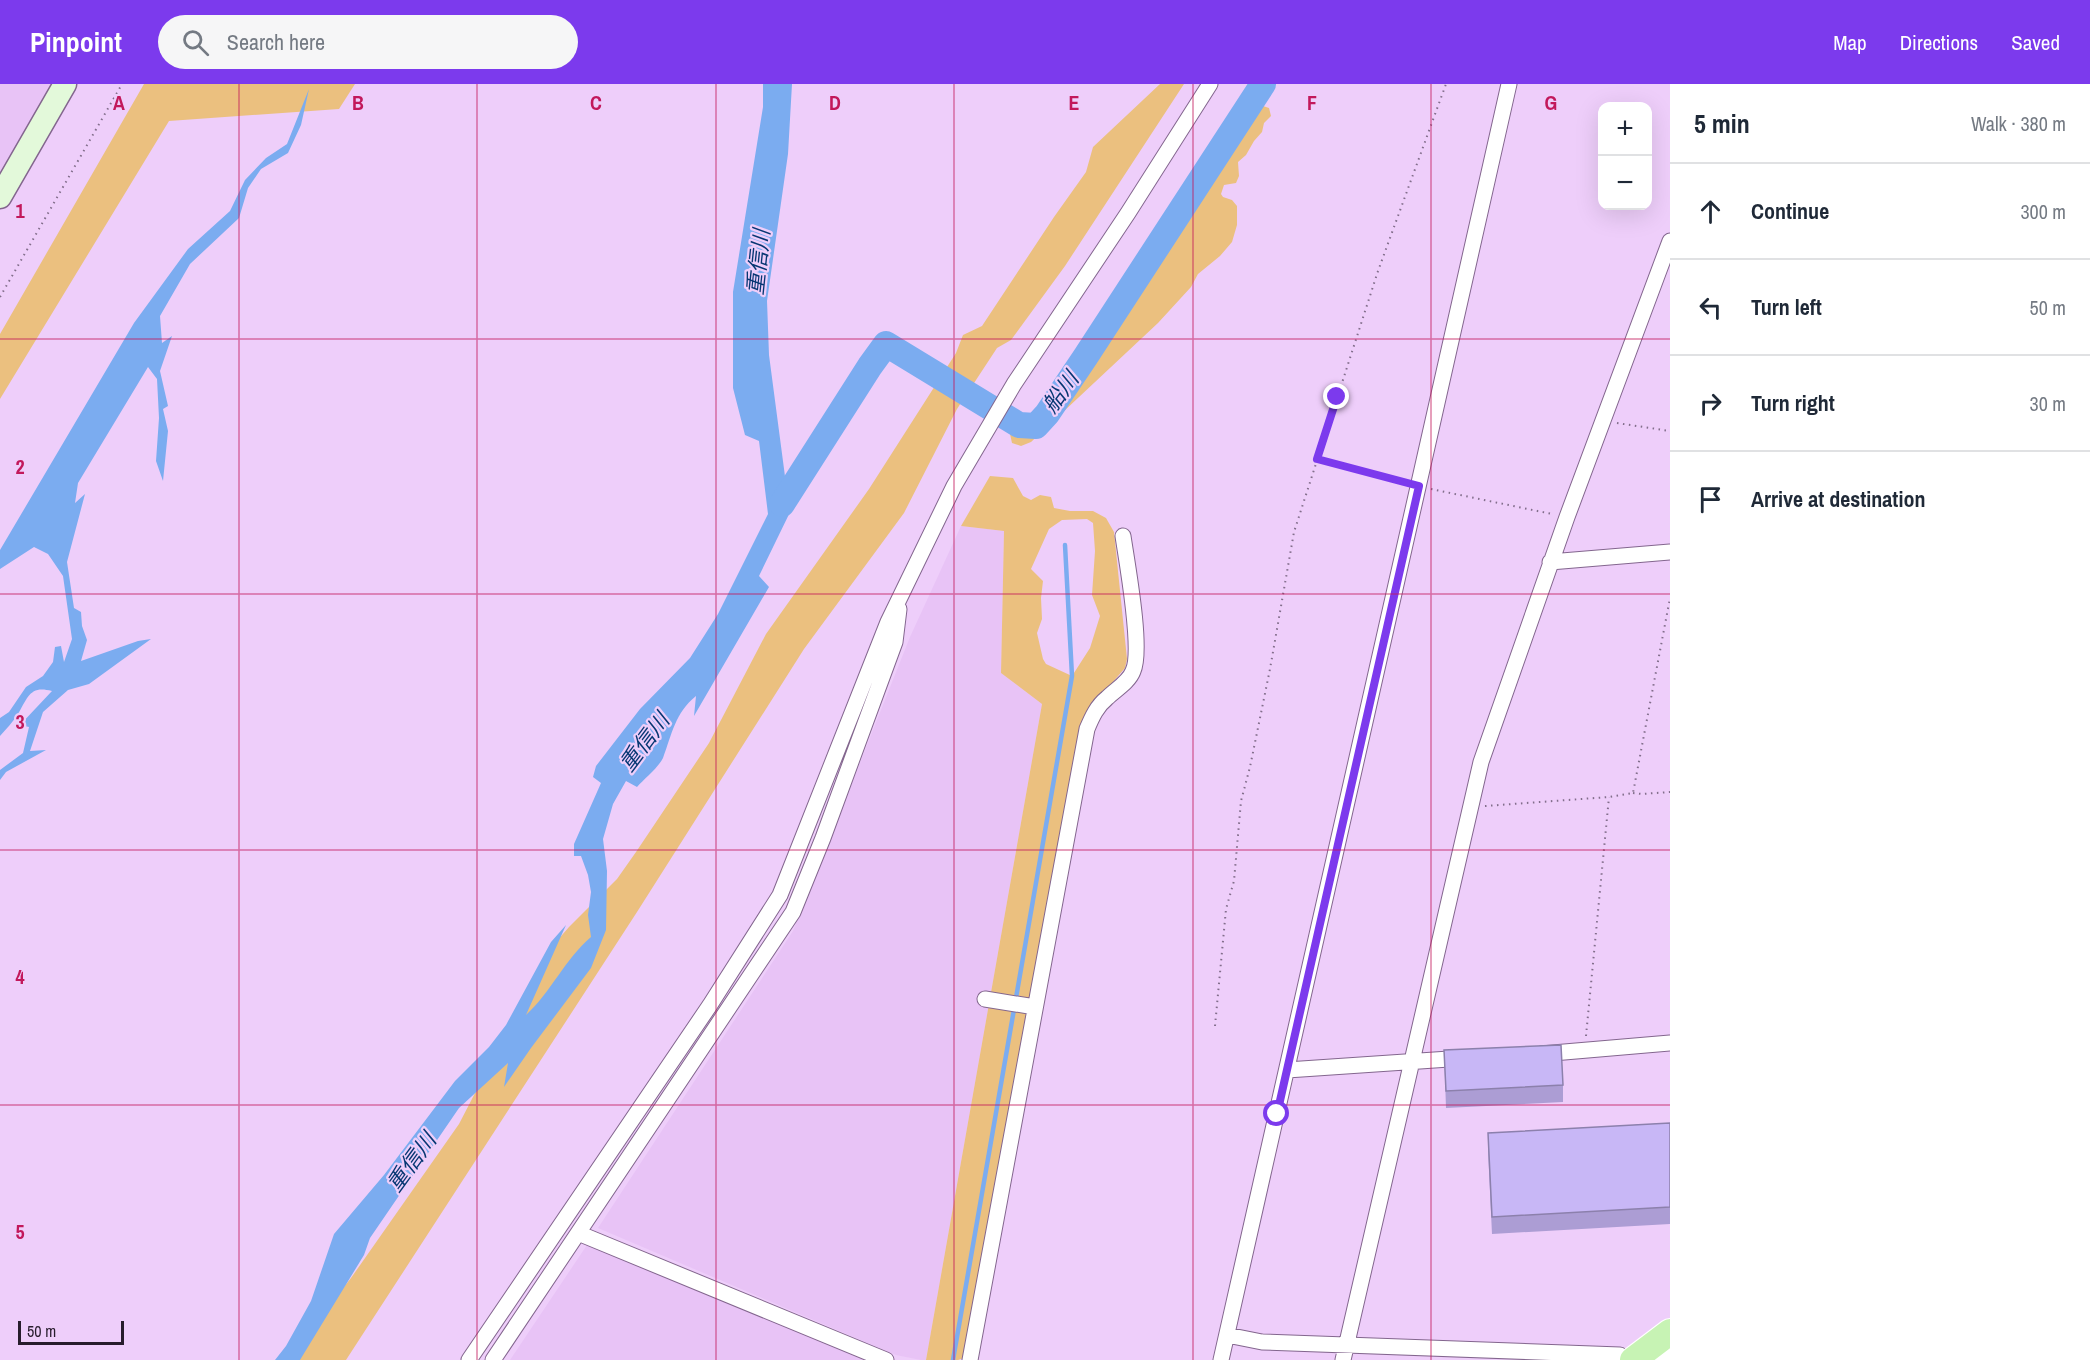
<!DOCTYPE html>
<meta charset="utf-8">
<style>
:root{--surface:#fff;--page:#f6f6f7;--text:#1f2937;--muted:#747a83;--line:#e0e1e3;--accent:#7c3aed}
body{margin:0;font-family:"Archivo Narrow","Noto Sans JP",sans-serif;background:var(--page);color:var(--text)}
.controls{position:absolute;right:18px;top:18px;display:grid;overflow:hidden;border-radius:12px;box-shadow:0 6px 24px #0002}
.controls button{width:54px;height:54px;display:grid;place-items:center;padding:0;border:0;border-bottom:2px solid var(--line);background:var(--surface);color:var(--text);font:30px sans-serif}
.scale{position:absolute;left:18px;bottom:15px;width:106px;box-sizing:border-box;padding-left:6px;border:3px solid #271c2c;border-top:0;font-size:16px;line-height:21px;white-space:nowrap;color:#271c2c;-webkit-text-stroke:4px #eecefa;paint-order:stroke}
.stop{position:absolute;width:18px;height:18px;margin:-14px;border:4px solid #7c3aed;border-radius:50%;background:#fff}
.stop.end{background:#7c3aed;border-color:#fff;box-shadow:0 2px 6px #0008}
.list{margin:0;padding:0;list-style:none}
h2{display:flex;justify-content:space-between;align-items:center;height:78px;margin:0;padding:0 24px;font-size:26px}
h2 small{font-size:20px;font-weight:400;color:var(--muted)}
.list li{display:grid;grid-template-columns:39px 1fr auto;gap:18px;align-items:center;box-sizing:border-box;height:96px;padding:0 24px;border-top:2px solid var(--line)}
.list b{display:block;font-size:22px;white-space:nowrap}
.list em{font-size:20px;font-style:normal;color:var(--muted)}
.icon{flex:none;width:33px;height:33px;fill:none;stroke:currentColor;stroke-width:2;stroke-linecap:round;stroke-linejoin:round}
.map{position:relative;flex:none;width:1670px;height:1276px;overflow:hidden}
header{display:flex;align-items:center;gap:36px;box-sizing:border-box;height:84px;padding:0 30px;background:var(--accent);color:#fff}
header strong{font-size:28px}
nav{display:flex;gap:33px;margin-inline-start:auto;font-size:21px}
.search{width:420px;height:54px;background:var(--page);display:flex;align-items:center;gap:15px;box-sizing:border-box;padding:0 21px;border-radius:33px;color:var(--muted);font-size:22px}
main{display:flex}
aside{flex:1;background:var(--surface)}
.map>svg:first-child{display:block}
.built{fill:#e8c3f6}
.green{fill:#ebc07f;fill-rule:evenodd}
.water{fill:#7bacf0}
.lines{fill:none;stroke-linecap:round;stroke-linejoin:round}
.stream{stroke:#7bacf0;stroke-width:4.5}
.river{stroke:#7bacf0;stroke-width:26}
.street-casing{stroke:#83668e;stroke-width:17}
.secondary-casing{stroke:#83668e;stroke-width:25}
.primary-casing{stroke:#fff;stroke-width:28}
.path{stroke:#826e8b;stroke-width:2;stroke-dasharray:1.5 4.5;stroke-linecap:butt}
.street{stroke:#fff;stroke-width:15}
.secondary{stroke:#e3f9da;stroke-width:22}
.primary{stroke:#c7f3b4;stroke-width:26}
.wall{fill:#ac9dd4}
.building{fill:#c8b7f6;stroke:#8c80ac;stroke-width:1.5}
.route{stroke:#7c3aed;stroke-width:8}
.grid{fill:none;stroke:#c2185b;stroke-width:1.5;stroke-opacity:0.55}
.labels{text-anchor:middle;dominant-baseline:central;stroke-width:4.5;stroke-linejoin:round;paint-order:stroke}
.water-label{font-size:22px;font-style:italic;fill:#073773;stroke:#eecefa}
.grid-label{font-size:20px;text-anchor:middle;font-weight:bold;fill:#c2185b;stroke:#eecefa;stroke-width:4.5;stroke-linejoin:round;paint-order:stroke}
</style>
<header>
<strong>Pinpoint</strong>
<div class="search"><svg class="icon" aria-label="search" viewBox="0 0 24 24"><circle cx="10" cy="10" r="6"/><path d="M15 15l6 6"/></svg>Search here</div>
<nav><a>Map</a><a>Directions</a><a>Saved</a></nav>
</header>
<main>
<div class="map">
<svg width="1670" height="1276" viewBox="0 0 1670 1276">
<rect width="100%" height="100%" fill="#eecefa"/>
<path class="built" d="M0,0H51L0,90Z
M961,442L1004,447L1001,589L1042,620L926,1276H921L896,1271L598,1144L793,847L910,553Z
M589,1158L871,1276H510Z"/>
<path class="green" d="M144,0H355L339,25L169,37L0,315V250Z
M1160,0H1184L1065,182L1011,256L997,264L957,325L904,429L804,565L637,828L346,1276H286L351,1194L459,1040L549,866L569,843L617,795L636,768L709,659L766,550L869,405L956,269L963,251L982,242L1054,133L1086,88L1093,63Z
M1260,21L1269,24L1271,32L1264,39L1262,48L1254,57L1246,71L1238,78L1239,92L1236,99L1224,101L1221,110L1223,113L1232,116L1237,122V141L1232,158L1220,172L1198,190L1191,203L1158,239L1031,358L1021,362L1012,359L1010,350L1014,346C1027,346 1033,346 1044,338L1097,262L1253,24Z
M990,392L1013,394L1023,412L1031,416L1040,411L1051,413L1054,424L1070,427H1093L1106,434L1114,448L1127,575L1125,584L1086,629L1079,647L1031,915L964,1274L958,1276H926L1042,620L1001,589L1004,447L961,442ZM1087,435L1093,439L1095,467L1092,511L1100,532L1090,564L1072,592L1046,580L1043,575L1037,549L1042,535L1041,514L1043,497L1031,485L1049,445L1062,436Z"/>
<path class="water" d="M763,0H792L788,70L767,217L769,271L786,400L793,422L759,492L769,503L694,632L696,612C675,629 672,650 663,674C658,684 644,695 637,703L626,697L613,720L603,755L607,787L606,846L591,884L531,964L504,1003L508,979L459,1024L370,1154L364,1171L300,1276H275L286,1262L311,1217L334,1150L384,1091L455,997L489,963L506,941L551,858L566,841L526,931C551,908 565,875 591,853L588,831L591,808L588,791L581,772H574V760L601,699L593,693L596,682L640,625L690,574L718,530L768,430L759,357L745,351L733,304V208L763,23Z
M309,5L301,41L288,69L261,85L248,104L239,134L190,180L160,232L162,259L172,252L160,287L168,322L163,325L168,347L163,397L156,377L159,334L157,295L148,283L78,399L75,419L85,410L67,478L74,524L81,528L82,542L87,556L81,577L138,557L151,555L89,600L68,606L43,628L30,667L46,666L6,688L0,696V686L23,669L29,643L20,641L52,607C30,601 28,613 18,630C13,638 6,645 0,652V634L9,628L26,603L43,592L53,578L55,563L61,562L64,578L72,555L63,492L48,470L34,463L0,485V466L134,239L188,165L230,127L245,96L266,74L287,60Z"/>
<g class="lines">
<path class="stream" d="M953,1276L1072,592L1065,461"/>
<path class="river" d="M782,420L870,282L886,260L1019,341L1036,342L1047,330L1086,272L1263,0"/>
<defs>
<path id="street" d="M1550,478L1670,468
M985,915L1035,923
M1541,970L1670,959
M1287,986L1464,974
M578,1149L886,1276
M1227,1251L1262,1258L1620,1271L1625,1276
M1646,1266L1670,1272
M469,1276L710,921L780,811L888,538L954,402L1014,300L1128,129L1210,0
M493,1276L793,828L823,754L895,558L899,525
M970,1276L1087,645C1092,633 1097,622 1107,614C1115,606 1129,598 1133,587C1143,566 1127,479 1123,452
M1221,1276L1509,0
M1343,1276L1481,678L1567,433L1670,157"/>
<path id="secondary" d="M0,113L65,0"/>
<path id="primary" d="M1633,1276L1670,1248"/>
</defs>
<use href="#street" class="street-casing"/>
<use href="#secondary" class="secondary-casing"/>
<use href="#primary" class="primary-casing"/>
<path class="path" d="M0,213L122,0
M1617,339L1670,347
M1318,376L1405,399
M1431,405L1552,430
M1633,709L1642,710L1670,708
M1485,722L1609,713L1633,709L1670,514
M1215,942L1226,825L1234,797L1241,717L1250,683L1270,585L1294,448L1378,187L1446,0
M1586,952L1609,713"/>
<use href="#street" class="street"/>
<use href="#secondary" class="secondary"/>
<use href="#primary" class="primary"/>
</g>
<path class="wall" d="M1444,966L1563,1001V1018L1446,1024Z
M1670,1039V1140L1492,1150L1488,1066V1049Z"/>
<path class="building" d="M1561,961L1563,1001L1446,1007L1444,966Z
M1670,1039V1123L1492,1133L1488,1049Z"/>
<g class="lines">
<path class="route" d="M1277,1030L1419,402L1317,375L1337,313"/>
</g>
<path class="grid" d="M239,0V1276M477,0V1276M716,0V1276M954,0V1276M1193,0V1276M1431,0V1276M0,255H1670M0,510H1670M0,766H1670M0,1021H1670"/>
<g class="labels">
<g class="water-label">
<text transform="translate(758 178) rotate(-84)">重信川</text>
<text transform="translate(1060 308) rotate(-54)">船川</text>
<text transform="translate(644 658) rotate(-53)">重信川</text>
<text transform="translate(411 1078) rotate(-54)">重信川</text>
</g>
</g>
<g class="grid-label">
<text x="119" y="26">A</text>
<text x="358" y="26">B</text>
<text x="596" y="26">C</text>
<text x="835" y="26">D</text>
<text x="1074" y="26">E</text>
<text x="1312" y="26">F</text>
<text x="1551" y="26">G</text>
<text x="20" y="134">1</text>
<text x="20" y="390">2</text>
<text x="20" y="645">3</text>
<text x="20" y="900">4</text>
<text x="20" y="1155">5</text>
</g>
</svg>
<div class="controls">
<button>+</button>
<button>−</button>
</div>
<div class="scale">50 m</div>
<div class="stop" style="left:1277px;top:1030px"></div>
<div class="stop end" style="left:1337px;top:313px"></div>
</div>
<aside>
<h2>5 min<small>Walk · 380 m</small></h2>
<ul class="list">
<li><svg class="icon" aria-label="ahead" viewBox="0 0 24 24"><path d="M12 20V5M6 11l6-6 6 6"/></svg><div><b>Continue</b></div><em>300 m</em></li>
<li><svg class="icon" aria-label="left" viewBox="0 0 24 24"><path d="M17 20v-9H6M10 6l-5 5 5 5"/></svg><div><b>Turn left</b></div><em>50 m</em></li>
<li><svg class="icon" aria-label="right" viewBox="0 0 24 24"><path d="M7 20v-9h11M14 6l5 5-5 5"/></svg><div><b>Turn right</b></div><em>30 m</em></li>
<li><svg class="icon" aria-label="arrive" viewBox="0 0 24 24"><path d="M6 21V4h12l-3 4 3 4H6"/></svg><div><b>Arrive at destination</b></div></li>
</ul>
</aside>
</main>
